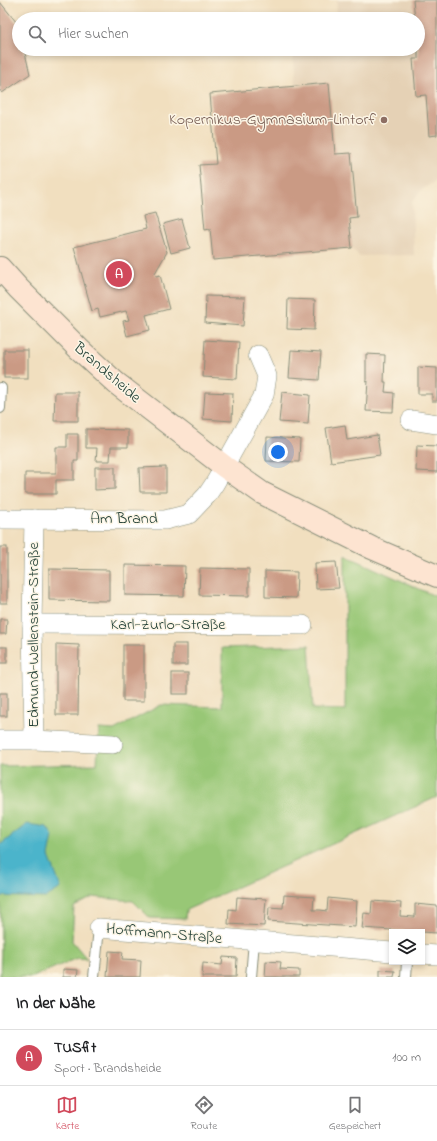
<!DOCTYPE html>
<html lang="de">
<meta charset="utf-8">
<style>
body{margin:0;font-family:"Indie Flower",sans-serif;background:#f2f2f2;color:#202124}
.controls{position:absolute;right:12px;bottom:12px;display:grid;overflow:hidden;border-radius:0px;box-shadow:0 2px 6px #0003}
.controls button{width:36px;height:36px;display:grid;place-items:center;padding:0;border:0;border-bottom:1px solid #e0e0e0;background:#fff;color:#202124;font:20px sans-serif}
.you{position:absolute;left:278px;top:452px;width:14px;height:14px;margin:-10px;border:3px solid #fff;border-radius:50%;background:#1a73e8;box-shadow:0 0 0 6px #1a73e833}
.badge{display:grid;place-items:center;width:26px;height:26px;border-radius:50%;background:#d1495b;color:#fff;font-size:13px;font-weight:700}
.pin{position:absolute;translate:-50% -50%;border:2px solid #fff;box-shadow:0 1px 4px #0006}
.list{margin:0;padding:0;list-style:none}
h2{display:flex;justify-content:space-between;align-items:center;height:52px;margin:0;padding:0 16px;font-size:17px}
h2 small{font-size:13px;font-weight:400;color:#757577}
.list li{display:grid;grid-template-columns:26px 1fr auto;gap:12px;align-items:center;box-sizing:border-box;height:56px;padding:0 16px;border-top:1px solid #e0e0e0}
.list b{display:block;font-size:15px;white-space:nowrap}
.list p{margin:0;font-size:13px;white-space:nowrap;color:#757577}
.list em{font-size:13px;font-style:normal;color:#757577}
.icon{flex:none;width:22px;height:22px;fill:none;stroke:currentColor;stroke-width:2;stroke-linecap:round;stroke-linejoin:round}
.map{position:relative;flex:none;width:437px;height:977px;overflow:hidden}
.search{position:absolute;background:#fff;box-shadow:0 2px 6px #0003;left:12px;right:12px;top:12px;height:44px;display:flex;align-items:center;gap:10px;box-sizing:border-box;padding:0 14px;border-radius:22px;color:#757577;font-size:15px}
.sheet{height:108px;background:#fff}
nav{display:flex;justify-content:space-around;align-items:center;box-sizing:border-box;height:56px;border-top:1px solid #e0e0e0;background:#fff;font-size:11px;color:#757577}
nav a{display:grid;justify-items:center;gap:2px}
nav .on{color:#d1495b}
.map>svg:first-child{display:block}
</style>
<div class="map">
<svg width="437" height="977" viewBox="0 0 437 977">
<rect width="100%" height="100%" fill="#fcf5e5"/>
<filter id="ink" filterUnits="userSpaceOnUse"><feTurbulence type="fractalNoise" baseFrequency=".025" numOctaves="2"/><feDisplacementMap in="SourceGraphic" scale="8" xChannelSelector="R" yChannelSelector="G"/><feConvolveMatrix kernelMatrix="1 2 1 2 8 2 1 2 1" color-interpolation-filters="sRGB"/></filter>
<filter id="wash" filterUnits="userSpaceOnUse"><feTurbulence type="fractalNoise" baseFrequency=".012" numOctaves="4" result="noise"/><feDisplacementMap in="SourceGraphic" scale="16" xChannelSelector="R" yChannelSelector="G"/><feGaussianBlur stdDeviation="0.9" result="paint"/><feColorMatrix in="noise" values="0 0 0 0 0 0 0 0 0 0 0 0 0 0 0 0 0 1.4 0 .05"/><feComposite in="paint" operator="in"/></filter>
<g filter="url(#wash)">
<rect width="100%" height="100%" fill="#f1dfbf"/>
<polygon fill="#e5d1b5" points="337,0 437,0 437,180 421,190 412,202 414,255 359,256 352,248 349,218 357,217 351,153 335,154 295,86 292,49 418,49 418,19 336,19"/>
<polygon fill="#98c776" stroke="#5c8255" points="345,555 437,597 437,797 186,910 185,919 150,918 133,901 93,897 74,907 72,941 87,959 77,958 33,977 0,977 1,955 0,766 97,764 99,729 114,730 161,705 222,707 222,648 309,645 313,709 345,710"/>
<polygon fill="#4cb4cb" stroke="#367880" points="27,824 47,827 53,836 49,856 61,888 45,898 0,896 0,845"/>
<g id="blocks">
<g fill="#ca9a84">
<polygon points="413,0 437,0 437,135 429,136 426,95 416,96 413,59 418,59 418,19 415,19"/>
<polygon points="0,2 17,23 19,32 19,49 24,49 30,74 2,93 0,90"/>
<polygon points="329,83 335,154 351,153 357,217 349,218 352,248 213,260 210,229 205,230 199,165 216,164 210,94"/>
<polygon points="155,213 167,252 155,273 156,276 160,275 169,309 146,315 150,330 127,336 123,321 129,320 126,311 100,317 98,309 92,311 74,247 146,229 143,216"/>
<polygon points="182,219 190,248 171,253 163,224"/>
<polygon points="206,296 245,297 243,326 205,323"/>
<polygon points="288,299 315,300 314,330 287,329"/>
<polygon points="205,340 239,342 237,379 203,377"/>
<rect x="4" y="350" width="24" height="28"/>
<polygon points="291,350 321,352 319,380 289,378"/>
<polygon points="366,354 385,355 384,382 386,382 385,392 394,393 393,412 366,411 368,381 366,382"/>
<polygon points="418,367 437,368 437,401 432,401 432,394 418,394"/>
<polygon points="55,392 78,392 78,421 54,421"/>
<polygon points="205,392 233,393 232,421 203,419"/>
<polygon points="282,392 310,395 308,424 279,422"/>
<polygon points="345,425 347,440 377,435 380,455 331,462 326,428"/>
<polygon points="86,429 128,430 128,447 111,447 110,461 96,461 97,448 86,448"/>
<polygon points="67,434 78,434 78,461 74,461 74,480 56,480 56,494 25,494 25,473 56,473 56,447 67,447"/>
<polygon points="267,437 300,439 299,462 266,461"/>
<polygon points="417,445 437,446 437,472 416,471"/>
<polygon points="95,467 115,467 115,489 95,490"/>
<polygon points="166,467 166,492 140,492 139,468"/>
<rect x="0" y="547" width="7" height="56"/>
<polygon points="336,562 339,588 316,589 315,563"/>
<polygon points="125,565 185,566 184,596 125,595"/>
<polygon points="200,568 249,569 249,596 199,595"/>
<polygon points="49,569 109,570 109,601 49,600"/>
<polygon points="265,571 297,572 296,598 265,597"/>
<polygon points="0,619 7,619 6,634 0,634"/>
<polygon points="56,644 79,645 78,715 56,715"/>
<rect x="173" y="644" width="14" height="21"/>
<rect x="123" y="645" width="21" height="56"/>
<rect x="0" y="647" width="7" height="16"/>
<rect x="172" y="673" width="16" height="21"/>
<rect x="0" y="693" width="7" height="23"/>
<polygon points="284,895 314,897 313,910 320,910 327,911 328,898 357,901 355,927 268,921 269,907 283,908"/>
<polygon points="237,897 266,899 264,926 228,924 229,909 236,910"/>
<polygon points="372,901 401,903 400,916 415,917 415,904 437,906 437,933 362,928 364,913 371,914"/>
<polygon points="109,951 123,952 122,959 141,960 140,977 107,977"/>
<polygon points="223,957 237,958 236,977 202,977 203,963 222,965"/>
<polygon points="266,961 281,962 280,969 299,970 299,977 265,977"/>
<polygon points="63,969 78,970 77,977 63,977"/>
<polygon points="380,970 395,971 394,977 380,977"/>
</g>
</g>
</g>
<g filter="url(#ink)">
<use href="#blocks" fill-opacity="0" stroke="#888e7a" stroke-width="1"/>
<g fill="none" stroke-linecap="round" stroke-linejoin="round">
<g stroke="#888e7a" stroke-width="12">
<g id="lane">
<polyline points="0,408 1,388"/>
<polyline points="94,977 99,928"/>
<polyline points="251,977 254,941"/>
<polyline points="406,977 407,962"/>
</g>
</g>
<g stroke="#888e7a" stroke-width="20">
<g id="street">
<polyline points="411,420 437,424"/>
<polyline points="0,519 165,520 189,514 207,495 215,483 264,395 267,376 258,355"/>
<polyline points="32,624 303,625"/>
<polyline points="0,740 34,740 32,624 34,519"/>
<polyline points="34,740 113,744"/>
<polyline points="99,928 392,952"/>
<polyline points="422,954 437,955"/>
</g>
</g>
<g stroke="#888e7a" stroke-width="24">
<polyline id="secondary" points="0,268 18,288 79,349 116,383 225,467 262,493 372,548 437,576"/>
</g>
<use href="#lane" stroke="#fff" stroke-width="10"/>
<use href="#street" stroke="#fff" stroke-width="19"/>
<use href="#secondary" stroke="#fde4d1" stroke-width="22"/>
</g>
</g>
<circle fill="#8d6e63" stroke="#fcf5e5" stroke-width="1.5" cx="384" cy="120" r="4"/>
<g text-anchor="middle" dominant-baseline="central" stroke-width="3" stroke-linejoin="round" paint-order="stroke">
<g font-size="16" fill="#785e54" stroke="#fcf5e5" text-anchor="end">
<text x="376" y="120">Kopernikus-Gymnasium-Lintorf</text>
</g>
<g font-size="16" fill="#1f3d34" stroke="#fcf5e5">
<text transform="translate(107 373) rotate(41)">Brandsheide</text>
<text x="124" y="519">Am Brand</text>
<text x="168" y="625">Karl-Zurlo-Straße</text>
<text transform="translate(34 635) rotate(-90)">Edmund-Wellenstein-Straße</text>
<text transform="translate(164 934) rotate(5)">Hoffmann-Straße</text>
</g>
</g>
</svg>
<div class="controls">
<button><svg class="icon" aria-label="layers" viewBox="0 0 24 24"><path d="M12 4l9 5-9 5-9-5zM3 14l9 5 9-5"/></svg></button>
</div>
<div class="you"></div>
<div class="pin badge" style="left:119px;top:274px">A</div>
<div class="search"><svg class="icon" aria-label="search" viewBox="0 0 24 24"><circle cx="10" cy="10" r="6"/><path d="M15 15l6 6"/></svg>Hier suchen</div>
</div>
<section class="sheet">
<h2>In der Nähe<small></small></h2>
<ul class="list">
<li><span class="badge">A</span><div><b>TUSfit</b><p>Sport · Brandsheide</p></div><em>100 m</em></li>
</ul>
</section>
<nav>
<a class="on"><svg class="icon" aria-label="map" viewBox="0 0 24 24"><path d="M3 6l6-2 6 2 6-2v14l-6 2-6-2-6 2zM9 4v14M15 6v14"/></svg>Karte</a>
<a><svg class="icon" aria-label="directions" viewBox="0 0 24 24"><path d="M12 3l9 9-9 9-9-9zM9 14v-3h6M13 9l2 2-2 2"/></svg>Route</a>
<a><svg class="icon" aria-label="saved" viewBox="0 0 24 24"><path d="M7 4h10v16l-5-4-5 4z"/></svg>Gespeichert</a>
</nav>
